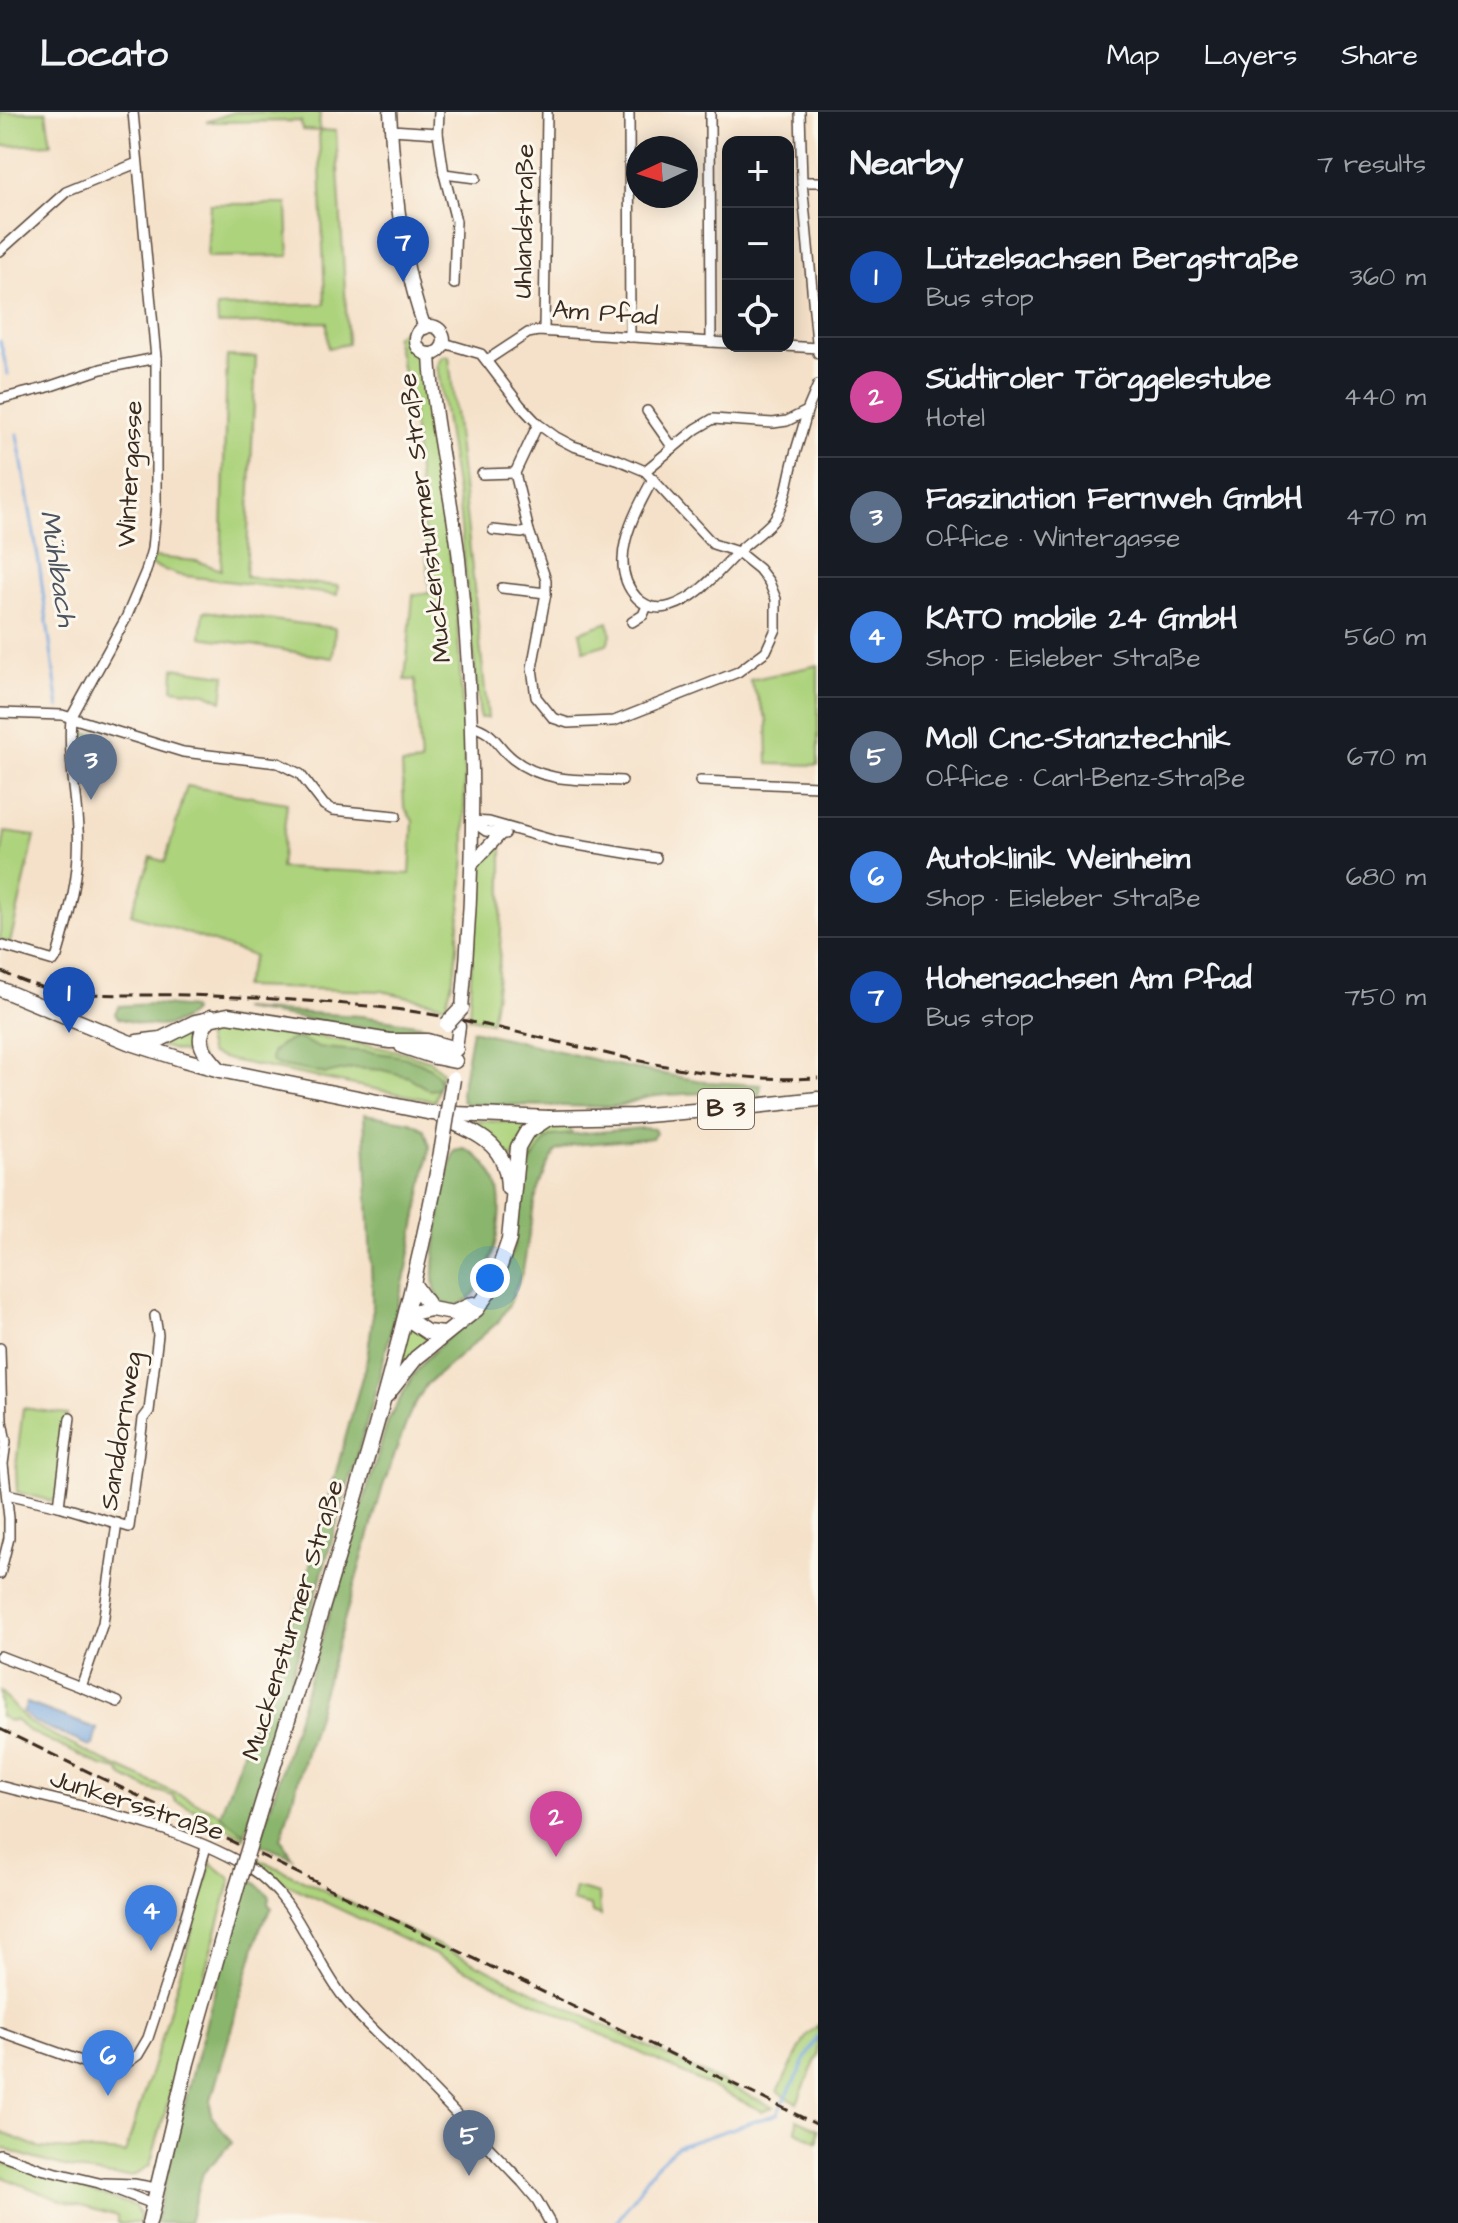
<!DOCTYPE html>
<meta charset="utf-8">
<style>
body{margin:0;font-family:"Architects Daughter",sans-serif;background:#242831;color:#f1f3f6}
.controls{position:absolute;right:24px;top:24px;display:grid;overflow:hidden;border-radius:16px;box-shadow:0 4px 20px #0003}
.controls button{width:72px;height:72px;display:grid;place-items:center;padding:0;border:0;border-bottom:2px solid #363941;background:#171b24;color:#f1f3f6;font:40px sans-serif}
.compass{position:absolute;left:626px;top:24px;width:72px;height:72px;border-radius:50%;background:#171b24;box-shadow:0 4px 20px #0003;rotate:266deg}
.you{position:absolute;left:490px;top:1166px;width:28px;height:28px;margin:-20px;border:6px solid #fff;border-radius:50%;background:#1a73e8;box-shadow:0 0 0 12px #1a73e833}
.badge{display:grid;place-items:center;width:52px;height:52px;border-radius:50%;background:#d1495b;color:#fff;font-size:26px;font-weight:700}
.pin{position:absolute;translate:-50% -66px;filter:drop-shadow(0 2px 4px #0008)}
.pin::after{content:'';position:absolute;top:42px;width:28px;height:24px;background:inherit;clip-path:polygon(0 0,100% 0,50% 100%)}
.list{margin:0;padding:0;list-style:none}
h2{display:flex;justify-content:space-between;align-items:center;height:104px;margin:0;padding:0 32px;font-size:34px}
h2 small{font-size:26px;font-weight:400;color:#9ea1a6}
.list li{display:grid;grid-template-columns:52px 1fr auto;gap:24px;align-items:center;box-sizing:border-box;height:120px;padding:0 32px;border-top:2px solid #363941}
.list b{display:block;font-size:30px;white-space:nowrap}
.list p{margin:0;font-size:26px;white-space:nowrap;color:#9ea1a6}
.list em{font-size:26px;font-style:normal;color:#9ea1a6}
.icon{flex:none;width:44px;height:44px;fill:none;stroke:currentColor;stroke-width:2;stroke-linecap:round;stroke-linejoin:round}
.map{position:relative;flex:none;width:818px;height:2111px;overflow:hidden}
header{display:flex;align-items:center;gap:48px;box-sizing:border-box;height:112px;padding:0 40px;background:#171b24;border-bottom:2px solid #363941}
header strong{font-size:38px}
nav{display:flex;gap:44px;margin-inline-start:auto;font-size:28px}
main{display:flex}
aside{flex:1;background:#171b24}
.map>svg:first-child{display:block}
</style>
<header>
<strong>Locato</strong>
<nav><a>Map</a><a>Layers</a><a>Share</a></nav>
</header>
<main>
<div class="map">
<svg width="818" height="2111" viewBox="0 0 818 2111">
<rect width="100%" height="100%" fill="#fbf7ec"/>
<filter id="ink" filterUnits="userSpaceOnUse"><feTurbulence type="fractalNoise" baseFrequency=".0125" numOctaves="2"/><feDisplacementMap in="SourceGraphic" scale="16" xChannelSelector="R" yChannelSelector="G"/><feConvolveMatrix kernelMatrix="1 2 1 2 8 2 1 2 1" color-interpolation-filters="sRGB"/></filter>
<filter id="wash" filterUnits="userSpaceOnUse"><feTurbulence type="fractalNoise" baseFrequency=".006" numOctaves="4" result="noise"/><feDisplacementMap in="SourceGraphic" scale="32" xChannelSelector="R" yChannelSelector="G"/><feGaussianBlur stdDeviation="1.8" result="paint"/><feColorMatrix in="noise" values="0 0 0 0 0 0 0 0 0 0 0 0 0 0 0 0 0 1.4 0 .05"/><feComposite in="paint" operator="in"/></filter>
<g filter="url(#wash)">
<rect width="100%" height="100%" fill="#f5e1c9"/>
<g fill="#add37d" stroke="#747e4e" stroke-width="2">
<polygon points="0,0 46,0 51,32 2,34"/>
<polygon points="234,0 320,0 319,18 336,19 348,232 328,236 327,210 218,212 217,195 325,192 319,19 302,18 301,9 206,10"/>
<polygon points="210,92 287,92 289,144 207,145"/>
<polygon points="414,209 409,233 416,244 424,250 428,298 456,485 464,629 465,745 455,858 446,893 382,879 243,875 254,844 131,802 151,745 165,750 187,674 287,691 280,756 410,762 413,709 404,695 402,653 421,651 415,568 405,568 413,483 430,481 412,299 395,225"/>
<polygon points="227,244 256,245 246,465 338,474 337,483 178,463 151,453 154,445 197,449 221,458"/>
<polygon points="442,244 449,244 488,606 480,606 459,394 437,253"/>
<polygon points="204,499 335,516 333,546 201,525"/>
<polygon points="608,510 611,523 607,532 584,539 580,520"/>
<polygon points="818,553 818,653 768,652 767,608 750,568"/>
<polygon points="174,556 225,563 222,589 206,581 173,577"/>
<polygon points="81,619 114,629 109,649 78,639"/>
<polygon points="5,720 35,724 10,831 0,828 0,751"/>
<path d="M502 726C502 787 503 850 491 910L469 906 475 781 481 774 483 746Z"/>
<polygon points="229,908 403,940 430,949 442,960 435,989 230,948 210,942 204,920 210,912"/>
<polygon points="197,912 194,932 200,945 157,933"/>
<path d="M458 1008 531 1011 512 1047H508C499 1024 480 1016 458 1008Z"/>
<polygon points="550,1011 568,1012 572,1022 552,1024 530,1051 520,1054 525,1031"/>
<polygon points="408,1213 435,1224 396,1264"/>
<polygon points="23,1296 67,1302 57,1385 51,1389 17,1380 16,1354"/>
<polygon points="0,1579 29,1611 96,1645 215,1699 245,1722 244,1726 200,1700 176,1690 173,1684 144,1675 123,1664 118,1658 102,1654 27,1618 16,1608 9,1609 0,1604"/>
<polygon points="255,1745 773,1995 762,1999 272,1765 253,1750"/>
<path d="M211 1751 231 1767 150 2053C144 2057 136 2064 128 2064 101 2067 27 2046 0 2035V2020L40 2036 125 2041 165 1915Z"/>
<polygon points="575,1776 599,1782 600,1804 592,1801 591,1794 572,1789"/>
<polygon points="818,1913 818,1943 797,1991 778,1979 807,1923"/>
<polygon points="797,2007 818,2017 818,2030 796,2019"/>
<polygon points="0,2050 135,2094 140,2105 139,2111 117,2111 117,2104 57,2087 0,2064"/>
</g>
<g fill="#8ab56c" stroke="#627045" stroke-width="2">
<path d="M152 892 191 896 192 900C171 921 144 914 118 906L115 901 119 894Z"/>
<polygon points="240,897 361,904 422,913 431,918 411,923"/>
<path d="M472 918 625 955 707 970 761 973 759 984C740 985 723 980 704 981 684 982 659 982 641 987 631 990 622 994 611 995L467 992 462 989 461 980Z"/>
<path d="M296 926C305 928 311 933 319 935 345 940 437 937 440 972L436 977 429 978 409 965 382 958 354 956 326 962 278 953 271 949 272 941 281 932Z"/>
<polygon points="364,1002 411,1010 424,1017 430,1034 407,1156 371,1296 245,1722 220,1703 309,1458 367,1247 372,1210 372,1175"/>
<polygon points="643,1016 654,1017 656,1021 652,1026 573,1033 556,1039 547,1055 535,1087 523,1158 510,1191 498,1210 426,1273 410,1301 383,1374 281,1727 292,1745 259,1732 388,1309 412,1265 425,1248 495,1180 514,1136 520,1054 530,1051 546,1028 552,1024"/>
<path d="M464 1037C480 1042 494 1060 498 1077 505 1105 490 1184 458 1193 449 1195 441 1192 437 1184 427 1163 445 1062 455 1039Z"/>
<polygon points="250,1766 270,1784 268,1792 272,1796 261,1814 211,1988 211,2003 232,2031 203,2061 189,2111 155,2111 191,1966 244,1771"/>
</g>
<polygon fill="#72a4dd" stroke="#56677e" stroke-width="2" points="27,1591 97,1617 93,1633 89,1634 32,1609 23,1600"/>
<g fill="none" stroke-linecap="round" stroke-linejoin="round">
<g stroke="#72a4dd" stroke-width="3">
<polyline points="0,229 8,262"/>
<polyline points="17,322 39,451 59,596"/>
<polyline points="616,2111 655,2055 676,2035 777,2002 818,1924"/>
</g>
</g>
</g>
<g filter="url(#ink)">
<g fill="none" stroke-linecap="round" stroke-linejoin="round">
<g stroke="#574538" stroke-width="12">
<g id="minor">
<polyline points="629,0 630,225"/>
<polyline points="710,0 711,230"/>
<polyline points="800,0 802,70 818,241"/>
<polyline points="391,18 438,21 444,62 456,109 454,172"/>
<polyline points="438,21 439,0"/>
<polyline points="444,62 476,66"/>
<polyline points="802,70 818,70"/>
<polyline points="0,139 66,80 137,51"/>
<polyline points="544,218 547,0"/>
<polyline points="444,231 481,242 520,293 538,312 556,325 573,334 619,348 645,359 713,432 738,440 759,457 769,470 776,487 776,517 766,539 738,560 614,609 568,611 553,606 536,585 532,556 546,481 546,468 529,419 515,361 538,312"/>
<polyline points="785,234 818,236"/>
<polyline points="487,248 528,221 538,219 728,231"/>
<polyline points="0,287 45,276 101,257 156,246"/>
<polyline points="647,299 673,336"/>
<polyline points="645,359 696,317 713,307 773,311 787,309 807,299 818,273"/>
<polyline points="482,362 515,361"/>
<path d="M653 367C635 400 605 452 637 486 646 495 658 498 671 494 700 485 720 457 741 437 751 428 764 419 773 409 787 390 788 367 794 346 798 330 804 315 807 299"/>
<polyline points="493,418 522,421 529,419"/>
<polyline points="502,476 546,481"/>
<polyline points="632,510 643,503 647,494"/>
<polyline points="0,601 62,603 183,640 278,651 300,662 324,693 333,698 396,704"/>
<path d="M470 613C498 622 494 632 513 647 544 672 585 667 622 669"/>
<polyline points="700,669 818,674"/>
<polyline points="472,709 489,710 559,730 656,746"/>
<polyline points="472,709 486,719 505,722"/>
<path d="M0 833 54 849 57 844C69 804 81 759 78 717 76 680 68 643 71 606L126 506 146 459 152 437 156 394V246L133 0"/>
<polyline points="0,1236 2,1309 6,1330 3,1352 9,1406 9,1426 0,1462"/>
<polyline points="7,1382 59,1394 129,1415 143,1307 149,1299 158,1223 155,1204"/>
<polyline points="59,1394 70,1306"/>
<polyline points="0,1544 81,1575 103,1511 117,1411"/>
<polyline points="81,1575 118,1590"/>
<path d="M0 1674C78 1694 179 1713 248 1755 298 1786 310 1842 344 1886 359 1907 381 1925 399 1943 440 1985 481 2027 522 2070L537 2088 550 2111"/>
<polyline points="0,1920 95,1954 114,1955 127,1951 138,1943 148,1926 166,1871 206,1735"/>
<polyline points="0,2042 41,2057 99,2071 153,2092"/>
<polyline points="104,2071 134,2072 156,2076"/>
</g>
</g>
<g stroke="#574538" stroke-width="15">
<g id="tertiary">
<path d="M390 0C394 67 401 153 425 216"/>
<circle cx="430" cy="228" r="14"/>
<path d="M430 242C433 311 451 379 459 447 475 596 477 747 462 896"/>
<polyline points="472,752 500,722"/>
<polyline points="456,937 459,914"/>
</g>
</g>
<g stroke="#574538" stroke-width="17">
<g id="secondary">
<path d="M258 1705C325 1483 400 1263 442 1035"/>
<polyline points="149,2111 187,1951 236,1778"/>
</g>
</g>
<g stroke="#574538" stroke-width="17">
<g id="primary">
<polyline points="0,877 128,930 184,948 220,958 432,1001 549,1006 634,1004 754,994 818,987"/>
<path d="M211 905C192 928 202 938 220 958"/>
<polyline points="137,930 161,927 195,910 228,903 390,929 427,929 456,937"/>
<polyline points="402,934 435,945 455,949"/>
<path d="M440 1004C475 1022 507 1029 508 1076"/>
<polyline points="413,1171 431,1197"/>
<polyline points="407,1202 431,1197 453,1201 473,1192"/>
<polyline points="406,1206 427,1220 444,1222"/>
<polyline points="387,1283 416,1246 477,1197 493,1174 509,1128 518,1035 526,1021 549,1006"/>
</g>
</g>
<use href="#minor" stroke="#fff" stroke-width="9"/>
<use href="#tertiary" stroke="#fff" stroke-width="12"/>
<use href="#secondary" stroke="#fff" stroke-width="14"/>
<use href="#primary" stroke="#fff" stroke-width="14"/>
<g stroke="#3b2a1e" stroke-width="3" stroke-dasharray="12 6" stroke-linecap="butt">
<path d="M0 859C15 866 29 872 45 876 91 886 143 882 190 883 258 886 328 889 395 897 539 915 671 974 818 966"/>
<polyline points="0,1617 818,2013"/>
</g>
<g stroke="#574538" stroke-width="17" stroke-linecap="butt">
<g id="secondary-bridge">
<polyline points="442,1035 453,967"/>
<polyline points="236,1778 258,1705"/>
</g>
</g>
<g stroke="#574538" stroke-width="17" stroke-linecap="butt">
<polyline id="primary-bridge" points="447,912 462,896"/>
</g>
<use href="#secondary-bridge" stroke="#fff" stroke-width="14"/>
<use href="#primary-bridge" stroke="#fff" stroke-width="14"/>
</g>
</g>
<g text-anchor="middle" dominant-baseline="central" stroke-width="6" stroke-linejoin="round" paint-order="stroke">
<rect fill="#fbf7ec" stroke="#75685c" stroke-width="2" x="698" y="977" width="56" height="40" rx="6"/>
<g font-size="24" font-weight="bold" fill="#3b2a1e">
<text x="726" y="997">B 3</text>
</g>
<g font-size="26" fill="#3b2a1e" stroke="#fbf7ec">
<text transform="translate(524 109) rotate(-89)">Uhlandstraße</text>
<text transform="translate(605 201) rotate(4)">Am Pfad</text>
<text transform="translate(130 362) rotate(-87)">Wintergasse</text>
<text transform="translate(425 406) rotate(-97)">Muckensturmer Straße</text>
<text transform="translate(121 1319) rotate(-81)">Sanddornweg</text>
<text transform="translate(293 1508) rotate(-73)">Muckensturmer Straße</text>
<text transform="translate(137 1693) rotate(18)">Junkersstraße</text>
</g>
<g font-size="28" font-style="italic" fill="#4e5561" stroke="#fbf7ec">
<text transform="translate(58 456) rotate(81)">Mühlbach</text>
</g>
</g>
</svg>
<div class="controls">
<button>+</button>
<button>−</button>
<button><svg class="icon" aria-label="locate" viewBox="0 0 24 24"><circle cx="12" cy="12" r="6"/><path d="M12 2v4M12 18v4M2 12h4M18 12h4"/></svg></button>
</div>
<svg class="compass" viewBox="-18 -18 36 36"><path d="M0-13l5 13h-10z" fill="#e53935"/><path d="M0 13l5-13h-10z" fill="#9ea1a6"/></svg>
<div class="you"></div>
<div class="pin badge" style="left:69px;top:921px;background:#1a4fb4">1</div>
<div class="pin badge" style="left:556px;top:1745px;background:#d1479c">2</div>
<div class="pin badge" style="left:91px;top:688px;background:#5c6f8a">3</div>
<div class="pin badge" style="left:151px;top:1839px;background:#3f7fe0">4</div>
<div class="pin badge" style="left:469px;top:2064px;background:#5c6f8a">5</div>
<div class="pin badge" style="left:108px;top:1984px;background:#3f7fe0">6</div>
<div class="pin badge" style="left:403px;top:170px;background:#1a4fb4">7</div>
</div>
<aside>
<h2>Nearby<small>7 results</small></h2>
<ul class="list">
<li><span class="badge" style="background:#1a4fb4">1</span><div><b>Lützelsachsen Bergstraße</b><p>Bus stop</p></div><em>360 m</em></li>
<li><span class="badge" style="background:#d1479c">2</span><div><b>Südtiroler Törggelestube</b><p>Hotel</p></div><em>440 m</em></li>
<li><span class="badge" style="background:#5c6f8a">3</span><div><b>Faszination Fernweh GmbH</b><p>Office · Wintergasse</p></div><em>470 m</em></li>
<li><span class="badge" style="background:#3f7fe0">4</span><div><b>KATO mobile 24 GmbH</b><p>Shop · Eisleber Straße</p></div><em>560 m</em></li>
<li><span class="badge" style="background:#5c6f8a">5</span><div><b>Moll Cnc-Stanztechnik</b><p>Office · Carl-Benz-Straße</p></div><em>670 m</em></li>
<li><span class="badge" style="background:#3f7fe0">6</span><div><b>Autoklinik Weinheim</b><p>Shop · Eisleber Straße</p></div><em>680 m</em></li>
<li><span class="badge" style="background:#1a4fb4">7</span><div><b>Hohensachsen Am Pfad</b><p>Bus stop</p></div><em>750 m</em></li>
</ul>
</aside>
</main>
